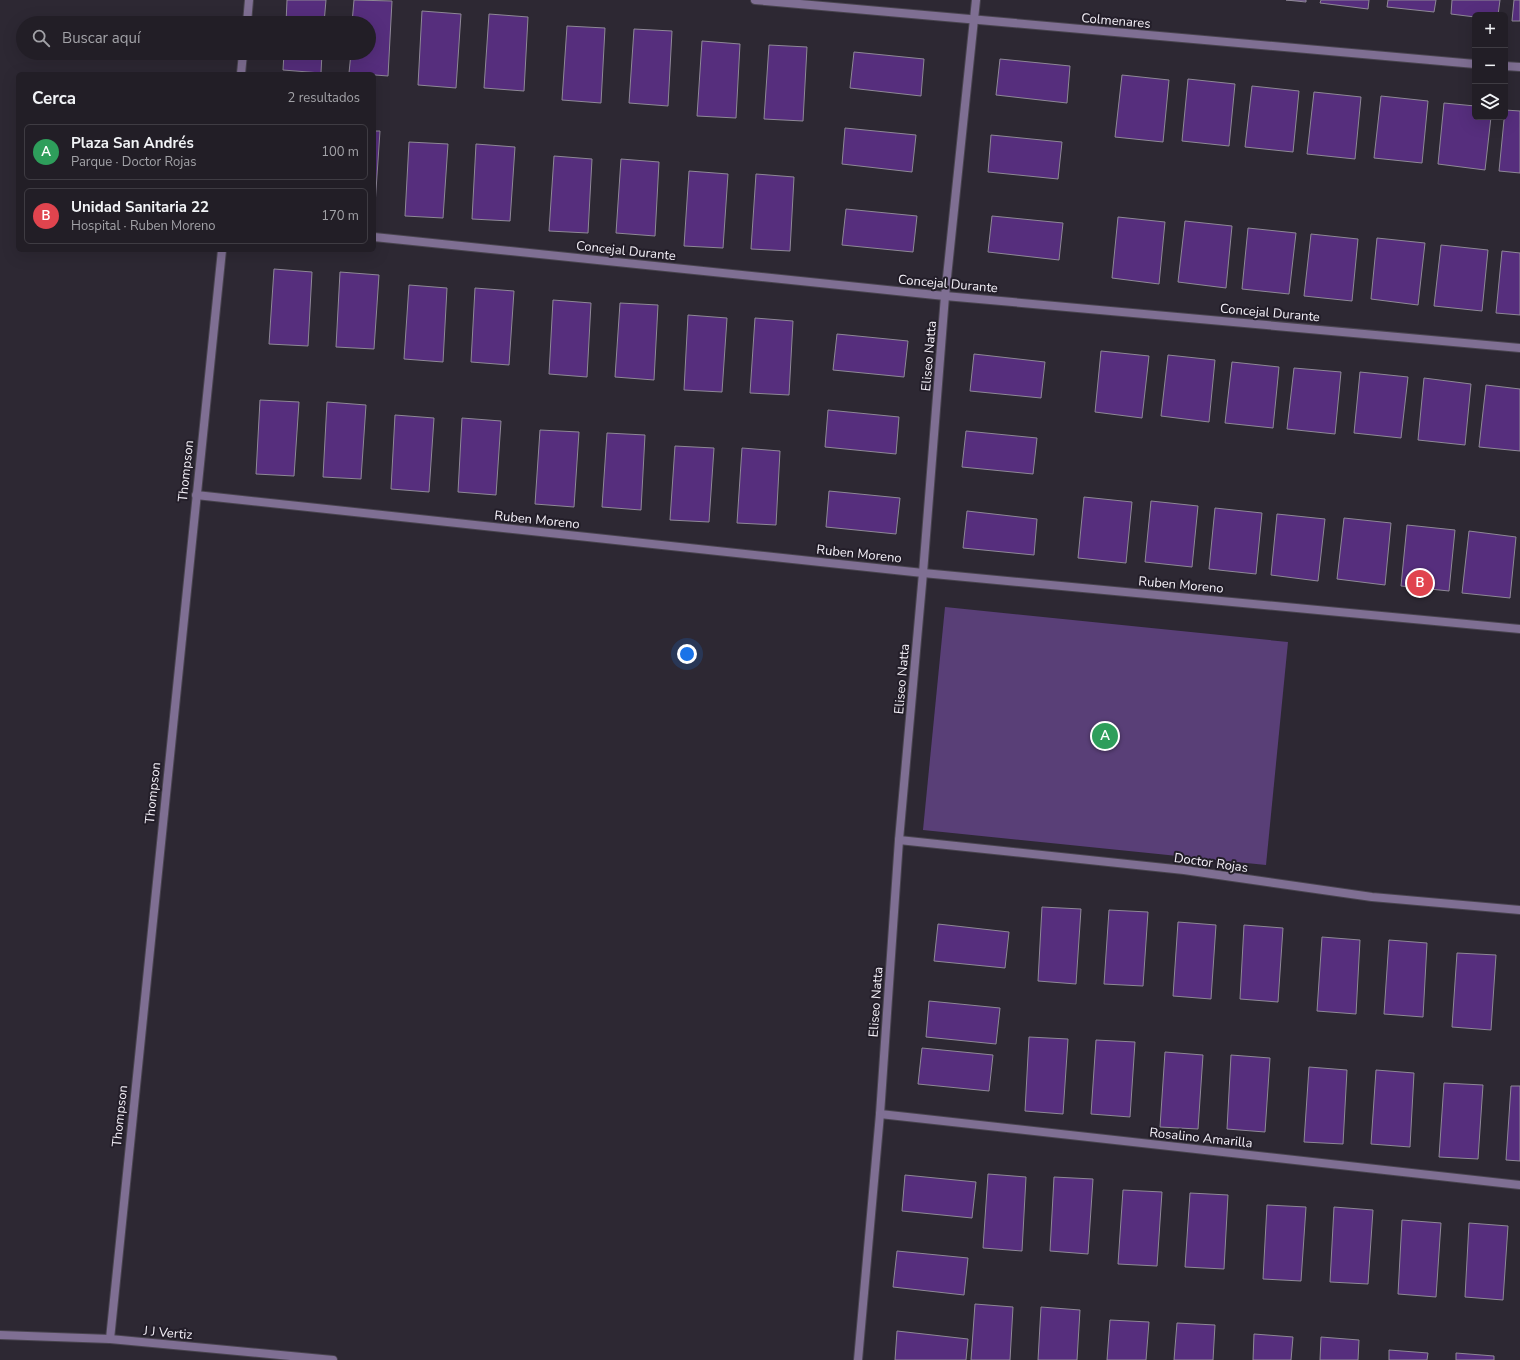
<!DOCTYPE html>
<html lang="es">
<meta charset="utf-8">
<style>
body{margin:0;font-family:"Nunito Sans",sans-serif;background:#2a272e;color:#f1f3f6}
.controls{position:absolute;right:12px;top:12px;display:grid;overflow:hidden;border-radius:6px;box-shadow:0 4px 16px #0002}
.controls button{width:36px;height:36px;display:grid;place-items:center;padding:0;border:0;border-bottom:1px solid #3f3c43;background:#221e26;color:#f1f3f6;font:20px sans-serif}
.you{position:absolute;left:687px;top:654px;width:14px;height:14px;margin:-10px;border:3px solid #fff;border-radius:50%;background:#1a73e8;box-shadow:0 0 0 6px #1a73e833}
.badge{display:grid;place-items:center;width:26px;height:26px;border-radius:50%;background:#db2777;color:#fff;font-size:13px;font-weight:700}
.pin{position:absolute;translate:-50% -50%;border:2px solid #fff;box-shadow:0 1px 4px #0006}
.list{margin:0;padding:0;list-style:none}
h2{display:flex;justify-content:space-between;align-items:center;height:52px;margin:0;padding:0 16px;font-size:17px}
h2 small{font-size:13px;font-weight:400;color:#a2a2a7}
.list li{display:grid;grid-template-columns:26px 1fr auto;gap:12px;align-items:center;box-sizing:border-box;height:56px;margin:0 8px 8px;padding:0 8px;border:1px solid #3f3c43;border-radius:6px}
.list b{display:block;font-size:15px;white-space:nowrap}
.list p{margin:0;font-size:13px;white-space:nowrap;color:#a2a2a7}
.list em{font-size:13px;font-style:normal;color:#a2a2a7}
.icon{flex:none;width:22px;height:22px;fill:none;stroke:currentColor;stroke-width:2;stroke-linecap:round;stroke-linejoin:round}
.map{position:relative;flex:none;width:1520px;height:1360px;overflow:hidden}
.search{position:absolute;background:#221e26;box-shadow:0 4px 16px #0002;left:16px;top:16px;width:360px;height:44px;display:flex;align-items:center;gap:10px;box-sizing:border-box;padding:0 14px;border-radius:22px;color:#a2a2a7;font-size:15px}
.panel{position:absolute;background:#221e26;box-shadow:0 4px 16px #0002;left:16px;top:72px;width:360px;height:180px;border-radius:6px}
.map>svg:first-child{display:block}
</style>
<div class="map">
<svg width="1520" height="1360" viewBox="0 0 1520 1360">
<rect width="100%" height="100%" fill="#2d2833"/>
<polygon fill="#593f77" points="945,607 1288,642 1266,865 923,830"/>
<g fill="#562e7d" stroke="#8e8896">
<polygon points="287,0 326,0 324,23 286,23"/>
<polygon points="354,0 392,1 388,76 349,73 351,53 369,53 369,23 352,23"/>
<polygon points="1286,0 1306,0 1306,2"/>
<polygon points="1321,0 1369,0 1368,9 1320,3"/>
<polygon points="1388,0 1436,0 1434,12 1387,7"/>
<polygon points="1452,0 1500,0 1498,15 1475,15 1475,17 1451,14"/>
<polygon points="1514,0 1520,0 1520,21 1512,21"/>
<polygon points="422,11 461,14 456,88 418,85"/>
<polygon points="489,14 528,17 524,91 484,88"/>
<polygon points="567,26 605,28 601,103 562,100"/>
<polygon points="634,29 672,31 668,106 629,103"/>
<polygon points="702,41 740,44 736,118 697,116"/>
<polygon points="769,45 807,47 803,121 764,119"/>
<polygon points="854,52 924,59 921,96 850,88"/>
<polygon points="284,53 322,53 321,73 283,70"/>
<polygon points="1000,59 1070,66 1067,103 996,95"/>
<polygon points="1122,75 1169,80 1163,142 1115,137"/>
<polygon points="1188,79 1235,84 1229,146 1182,141"/>
<polygon points="1252,86 1299,91 1293,152 1245,147"/>
<polygon points="1314,92 1361,97 1355,159 1307,154"/>
<polygon points="1381,96 1428,101 1422,163 1374,158"/>
<polygon points="1444,103 1475,106 1475,117 1491,117 1485,170 1438,164"/>
<polygon points="1505,110 1520,111 1520,173 1499,171"/>
<polygon points="845,128 916,135 912,172 842,164"/>
<polygon points="374,131 380,131 375,205 374,205"/>
<polygon points="991,135 1062,142 1058,179 988,172"/>
<polygon points="409,142 448,144 443,218 405,216"/>
<polygon points="476,144 515,147 510,221 472,219"/>
<polygon points="554,156 592,159 588,233 549,231"/>
<polygon points="621,159 659,162 655,236 616,233"/>
<polygon points="689,171 728,174 723,248 684,246"/>
<polygon points="756,174 794,177 790,251 751,249"/>
<polygon points="846,209 917,216 913,252 842,245"/>
<polygon points="992,216 1063,223 1059,260 988,252"/>
<polygon points="1118,217 1165,222 1159,284 1112,278"/>
<polygon points="1185,221 1232,226 1226,288 1178,282"/>
<polygon points="1248,228 1296,233 1289,294 1242,289"/>
<polygon points="1311,234 1358,239 1352,301 1304,296"/>
<polygon points="1377,238 1425,243 1418,305 1371,299"/>
<polygon points="1441,245 1488,250 1482,311 1434,306"/>
<polygon points="1502,251 1520,253 1520,315 1496,313"/>
<polygon points="274,269 312,272 308,346 269,344"/>
<polygon points="340,272 379,275 374,349 336,347"/>
<polygon points="409,285 447,288 443,362 404,359"/>
<polygon points="475,288 514,291 509,365 471,362"/>
<polygon points="553,300 591,303 587,377 549,374"/>
<polygon points="620,303 658,305 654,380 615,377"/>
<polygon points="688,315 727,318 722,392 684,390"/>
<polygon points="755,318 793,321 789,395 750,393"/>
<polygon points="837,334 908,341 904,377 833,370"/>
<polygon points="1101,351 1149,356 1142,418 1095,412"/>
<polygon points="974,354 1045,362 1041,398 970,391"/>
<polygon points="1168,355 1215,360 1209,422 1161,416"/>
<polygon points="1232,362 1279,367 1273,428 1225,423"/>
<polygon points="1294,368 1341,372 1335,434 1287,429"/>
<polygon points="1360,372 1408,377 1401,438 1354,433"/>
<polygon points="1424,378 1471,384 1465,445 1418,440"/>
<polygon points="1486,385 1520,389 1520,451 1479,447"/>
<polygon points="260,400 299,402 294,476 256,474"/>
<polygon points="327,402 366,405 361,479 323,477"/>
<polygon points="828,410 899,417 896,454 825,447"/>
<polygon points="395,415 434,418 429,492 391,489"/>
<polygon points="462,418 501,421 496,495 458,492"/>
<polygon points="540,430 579,432 574,507 535,504"/>
<polygon points="966,431 1037,438 1033,474 962,467"/>
<polygon points="607,433 645,435 641,510 602,507"/>
<polygon points="675,446 714,448 709,522 670,520"/>
<polygon points="742,448 780,451 776,525 737,523"/>
<polygon points="829,491 900,498 896,534 826,527"/>
<polygon points="1084,497 1132,502 1126,563 1078,558"/>
<polygon points="1151,501 1198,506 1192,567 1145,562"/>
<polygon points="1215,508 1262,513 1256,574 1209,569"/>
<polygon points="967,511 1037,519 1034,555 963,548"/>
<polygon points="1277,514 1325,519 1318,581 1271,575"/>
<polygon points="1344,518 1391,523 1385,585 1337,579"/>
<polygon points="1407,525 1455,530 1449,591 1401,586"/>
<polygon points="1469,531 1516,537 1510,598 1462,593"/>
<polygon points="1042,907 1081,909 1076,984 1038,981"/>
<polygon points="1109,910 1148,912 1143,986 1104,984"/>
<polygon points="1178,922 1216,925 1211,999 1173,996"/>
<polygon points="938,924 1009,932 1005,968 934,961"/>
<polygon points="1244,925 1283,928 1278,1002 1240,999"/>
<polygon points="1322,937 1360,940 1356,1014 1317,1011"/>
<polygon points="1389,940 1427,943 1423,1017 1384,1014"/>
<polygon points="1457,953 1496,955 1491,1030 1452,1027"/>
<polygon points="929,1001 1000,1008 996,1044 926,1037"/>
<polygon points="1029,1037 1068,1039 1063,1114 1025,1111"/>
<polygon points="1096,1040 1135,1042 1130,1117 1091,1114"/>
<polygon points="922,1048 993,1055 989,1091 918,1084"/>
<polygon points="1165,1052 1203,1055 1198,1129 1160,1127"/>
<polygon points="1231,1055 1270,1058 1265,1132 1227,1129"/>
<polygon points="1309,1067 1347,1070 1343,1144 1304,1142"/>
<polygon points="1376,1070 1414,1073 1410,1147 1371,1144"/>
<polygon points="1444,1083 1483,1085 1478,1159 1439,1157"/>
<polygon points="1511,1086 1520,1086 1520,1161 1506,1160"/>
<polygon points="988,1174 1026,1177 1022,1251 983,1248"/>
<polygon points="905,1175 976,1182 972,1218 902,1211"/>
<polygon points="1054,1177 1093,1179 1088,1254 1050,1251"/>
<polygon points="1123,1190 1162,1192 1157,1266 1118,1264"/>
<polygon points="1190,1193 1228,1195 1224,1269 1185,1267"/>
<polygon points="1267,1205 1306,1207 1301,1281 1263,1279"/>
<polygon points="1334,1207 1373,1210 1368,1284 1330,1282"/>
<polygon points="1402,1220 1441,1223 1436,1297 1398,1294"/>
<polygon points="1469,1223 1508,1226 1503,1300 1465,1297"/>
<polygon points="897,1251 968,1258 964,1295 893,1287"/>
<polygon points="975,1304 1013,1307 1010,1360 971,1360"/>
<polygon points="1041,1307 1080,1310 1077,1360 1038,1360"/>
<polygon points="1110,1320 1149,1322 1146,1360 1107,1360"/>
<polygon points="1177,1323 1215,1325 1213,1360 1174,1360"/>
<polygon points="897,1331 968,1339 966,1360 895,1360"/>
<polygon points="1254,1334 1293,1337 1291,1360 1253,1360"/>
<polygon points="1321,1337 1359,1340 1358,1360 1320,1360"/>
<polygon points="1389,1350 1428,1353 1427,1360 1389,1360"/>
<polygon points="1456,1353 1494,1356 1494,1360 1456,1360"/>
</g>
<g fill="none" stroke-linecap="round" stroke-linejoin="round">
<g stroke="#49444f" stroke-width="10">
<g id="minor">
<polyline points="755,0 1475,64"/>
<polyline points="247,23 249,0"/>
<polyline points="1505,66 1520,67"/>
<polyline points="241,74 243,53"/>
<polyline points="374,237 945,296 1520,348"/>
<polyline points="196,495 923,573 1520,629"/>
<polyline points="899,840 1184,870 1372,897 1520,910"/>
<polyline points="880,1114 1520,1185"/>
<polyline points="0,1335 110,1339 333,1360"/>
<polyline points="110,1339 222,250"/>
<polyline points="858,1360 880,1114 899,840 923,573 945,296 976,0"/>
</g>
</g>
<use href="#minor" stroke="#7f6f93" stroke-width="8"/>
</g>
<g text-anchor="middle" dominant-baseline="central" stroke-width="4" stroke-linejoin="round" paint-order="stroke">
<g font-size="13" fill="#f4f0f8" stroke="#231e29">
<text transform="translate(1116 21) rotate(5)">Colmenares</text>
<text transform="translate(626 251) rotate(6)">Concejal Durante</text>
<text transform="translate(948 284) rotate(5)">Concejal Durante</text>
<text transform="translate(1270 313) rotate(5)">Concejal Durante</text>
<text transform="translate(929 356) rotate(-85)">Eliseo Natta</text>
<text transform="translate(186 471) rotate(-84)">Thompson</text>
<text transform="translate(537 520) rotate(6)">Ruben Moreno</text>
<text transform="translate(859 554) rotate(6)">Ruben Moreno</text>
<text transform="translate(1181 585) rotate(5)">Ruben Moreno</text>
<text transform="translate(902 679) rotate(-85)">Eliseo Natta</text>
<text transform="translate(153 793) rotate(-84)">Thompson</text>
<text transform="translate(1211 863) rotate(8)">Doctor Rojas</text>
<text transform="translate(876 1002) rotate(-86)">Eliseo Natta</text>
<text transform="translate(120 1116) rotate(-84)">Thompson</text>
<text transform="translate(1201 1138) rotate(6)">Rosalino Amarilla</text>
<text transform="translate(168 1333) rotate(5)">J J Vertiz</text>
</g>
</g>
</svg>
<div class="controls">
<button>+</button>
<button>−</button>
<button><svg class="icon" aria-label="layers" viewBox="0 0 24 24"><path d="M12 4l9 5-9 5-9-5zM3 14l9 5 9-5"/></svg></button>
</div>
<div class="you"></div>
<div class="pin badge" style="left:1105px;top:736px;background:#2e9e5b">A</div>
<div class="pin badge" style="left:1420px;top:583px;background:#e0444e">B</div>
<div class="search"><svg class="icon" aria-label="search" viewBox="0 0 24 24"><circle cx="10" cy="10" r="6"/><path d="M15 15l6 6"/></svg>Buscar aquí</div>
<section class="panel">
<h2>Cerca<small>2 resultados</small></h2>
<ul class="list">
<li><span class="badge" style="background:#2e9e5b">A</span><div><b>Plaza San Andrés</b><p>Parque · Doctor Rojas</p></div><em>100 m</em></li>
<li><span class="badge" style="background:#e0444e">B</span><div><b>Unidad Sanitaria 22</b><p>Hospital · Ruben Moreno</p></div><em>170 m</em></li>
</ul>
</section>
</div>
